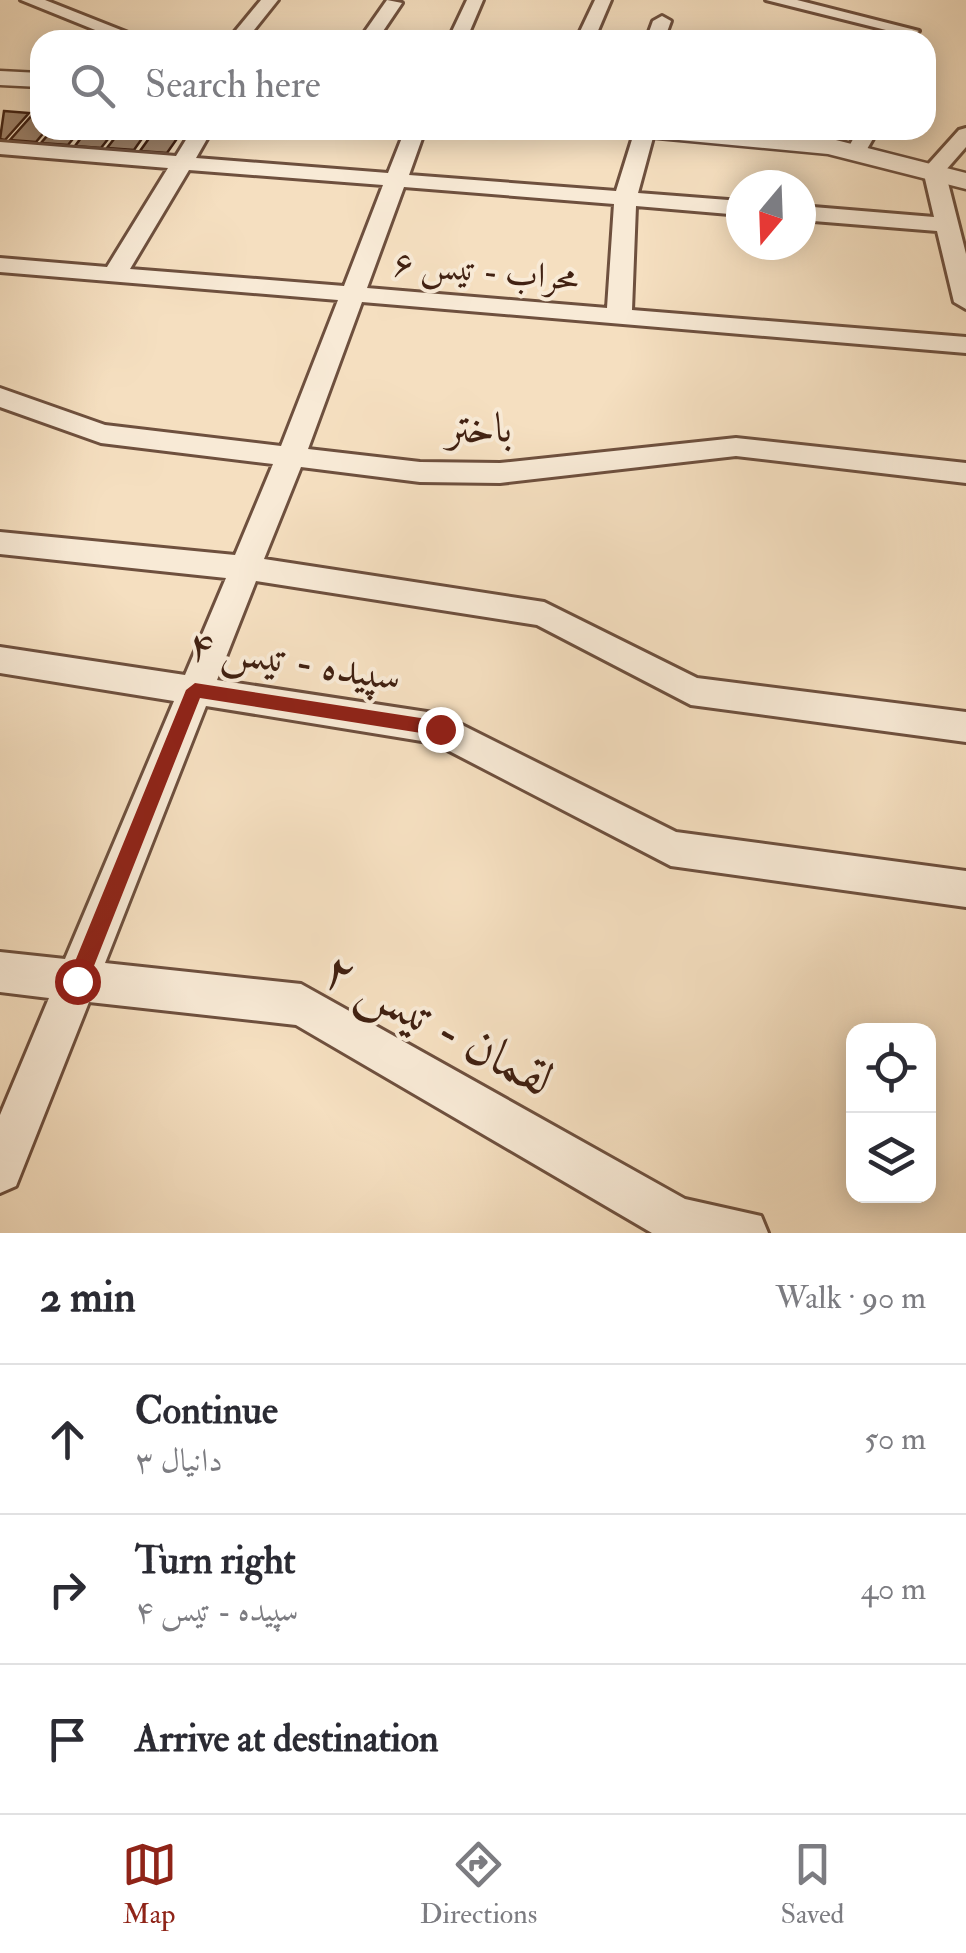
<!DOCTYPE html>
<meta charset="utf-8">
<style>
body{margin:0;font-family:"IM FELL Double Pica",Amiri,serif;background:#f2f2f3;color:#2b2b33}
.controls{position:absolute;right:30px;bottom:30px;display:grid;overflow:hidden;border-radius:20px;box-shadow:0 5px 25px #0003}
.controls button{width:90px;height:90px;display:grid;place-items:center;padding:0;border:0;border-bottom:2px solid #e1e1e2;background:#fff;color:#2b2b33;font:50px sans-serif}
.compass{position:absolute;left:726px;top:170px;width:90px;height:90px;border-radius:50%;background:#fff;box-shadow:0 5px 25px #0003;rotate:199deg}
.stop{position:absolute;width:30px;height:30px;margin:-22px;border:8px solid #8f2418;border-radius:50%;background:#fff}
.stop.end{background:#8f2418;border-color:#fff;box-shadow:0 2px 10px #0008}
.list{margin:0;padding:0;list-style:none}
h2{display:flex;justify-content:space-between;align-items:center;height:130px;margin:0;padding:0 40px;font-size:42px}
h2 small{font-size:32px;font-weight:400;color:#7c7c81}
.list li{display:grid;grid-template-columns:65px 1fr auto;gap:30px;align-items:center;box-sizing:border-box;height:150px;padding:0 40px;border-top:2px solid #e1e1e2}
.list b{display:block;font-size:38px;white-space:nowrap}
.list p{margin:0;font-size:32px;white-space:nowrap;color:#7c7c81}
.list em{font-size:32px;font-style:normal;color:#7c7c81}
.icon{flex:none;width:55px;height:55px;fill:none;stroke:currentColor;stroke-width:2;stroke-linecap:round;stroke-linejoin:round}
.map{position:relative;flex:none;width:966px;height:1233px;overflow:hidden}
.search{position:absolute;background:#fff;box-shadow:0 5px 25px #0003;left:30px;right:30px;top:30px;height:110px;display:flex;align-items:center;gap:25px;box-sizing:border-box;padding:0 35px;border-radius:30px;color:#7c7c81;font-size:38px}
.sheet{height:580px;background:#fff}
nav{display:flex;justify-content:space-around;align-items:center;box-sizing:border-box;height:140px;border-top:2px solid #e1e1e2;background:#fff;font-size:28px;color:#7c7c81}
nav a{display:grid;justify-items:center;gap:5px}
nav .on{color:#8f2418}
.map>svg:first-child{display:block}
</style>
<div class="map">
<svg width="966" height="1233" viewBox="0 0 966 1233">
<rect width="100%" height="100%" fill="#f5dfc0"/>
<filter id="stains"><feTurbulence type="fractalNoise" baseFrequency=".002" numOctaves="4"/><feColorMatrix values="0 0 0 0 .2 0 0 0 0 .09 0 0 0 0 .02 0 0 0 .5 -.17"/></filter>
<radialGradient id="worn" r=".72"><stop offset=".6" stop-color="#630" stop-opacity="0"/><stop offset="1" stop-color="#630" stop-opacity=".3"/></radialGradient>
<g fill="#9f846c" stroke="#412112" stroke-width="2.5">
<polygon points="4,111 29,113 5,140 0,139"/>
<polygon points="34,113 40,113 40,130 46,130 36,142 10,140"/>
<polygon points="52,130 80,130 68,145 41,143"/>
<polygon points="87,130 115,130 101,148 75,146"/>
<polygon points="121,130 148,130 134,150 107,148"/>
<polygon points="155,130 183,130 167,153 140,151"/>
</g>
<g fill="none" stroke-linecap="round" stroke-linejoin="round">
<g stroke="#6e503e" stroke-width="6">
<g id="minor">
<polygon points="21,0 45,0 146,40 120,40"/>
<polygon points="261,0 278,0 246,40 228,40"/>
<polygon points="387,0 402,3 377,40 359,40"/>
<polygon points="467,0 483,0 466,40 448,40"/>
<polygon points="595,0 611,0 594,40 576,40"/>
<polygon points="766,0 797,0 919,31 910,36"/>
<polygon points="662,16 671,21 664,40 646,40 653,21"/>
<polygon points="966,128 966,147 945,171 966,254 966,309 954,302 937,231 801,220 801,206 934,217 923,170 959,130"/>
<path d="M192 130H212L196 158 388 173 405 130H425L409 175 616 191 635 130H655L638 193 741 201V215L636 206 632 310 966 337V353L362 302 308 449 420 462 500 463 736 438 966 463V483L736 456 500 483 420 482 301 467 264 559 544 602 697 678 966 712V742L691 705 537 625 256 581 217 680 440 714 676 832 966 871V907L671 866 434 743 206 706 105 963 301 984 685 1199 761 1216 768 1233H652L296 1025 89 1002 16 1186 0 1193V1115L49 998 0 992V952L65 959 174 701 0 673V647L185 675 226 578 0 554V532L235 555 273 464 101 443 0 407V388L105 425 281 446 338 300 0 272V258L107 267 168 168 0 154V142L176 156ZM189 170 383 185 344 286 130 269ZM404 187 614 204 607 308 367 288Z"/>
<polygon points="858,130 878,130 863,156 856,158 846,152"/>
</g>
</g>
<g stroke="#6e503e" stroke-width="5">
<g id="tertiary">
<polygon points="0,71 40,73 40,87 0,85"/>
<polygon points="635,130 732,130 828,138 966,173 966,189 828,154 647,137"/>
</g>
</g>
<use href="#minor" fill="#f8ead6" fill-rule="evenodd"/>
<use href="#tertiary" fill="#f8ead6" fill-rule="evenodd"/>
</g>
<polygon fill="#8f2418" points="195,683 440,721 448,729 440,736 200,698 88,981 77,991 67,981 186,690"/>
<g text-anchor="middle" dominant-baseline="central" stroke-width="8" stroke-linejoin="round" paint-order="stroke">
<g font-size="35" fill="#412112" stroke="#f8ead6">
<text transform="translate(486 271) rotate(5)">محراب - تیس ۶</text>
</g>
<g font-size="42" fill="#412112" stroke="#f8ead6">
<text transform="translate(479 429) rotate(-1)">باختر</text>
<text transform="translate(295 661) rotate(9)">سپیده - تیس ۴</text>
</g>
<g font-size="50" fill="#412112" stroke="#f8ead6">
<text transform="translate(438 1025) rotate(28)">لقمان - تیس ۲</text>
</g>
</g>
<rect width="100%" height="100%" filter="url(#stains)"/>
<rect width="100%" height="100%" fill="url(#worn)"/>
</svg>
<div class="controls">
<button><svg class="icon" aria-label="locate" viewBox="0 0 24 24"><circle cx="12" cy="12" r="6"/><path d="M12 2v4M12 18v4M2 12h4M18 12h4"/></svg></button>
<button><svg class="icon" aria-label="layers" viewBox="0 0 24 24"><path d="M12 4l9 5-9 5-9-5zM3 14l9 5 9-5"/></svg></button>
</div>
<svg class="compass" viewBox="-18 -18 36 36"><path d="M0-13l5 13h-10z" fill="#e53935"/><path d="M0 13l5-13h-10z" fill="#7c7c81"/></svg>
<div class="stop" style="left:77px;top:981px"></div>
<div class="stop end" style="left:440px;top:729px"></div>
<div class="search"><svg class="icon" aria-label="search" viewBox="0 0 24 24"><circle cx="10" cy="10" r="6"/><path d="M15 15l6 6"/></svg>Search here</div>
</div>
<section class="sheet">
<h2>2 min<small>Walk · 90 m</small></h2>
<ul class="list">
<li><svg class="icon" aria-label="ahead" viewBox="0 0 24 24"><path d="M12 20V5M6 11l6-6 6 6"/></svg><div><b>Continue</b><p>دانیال ۳</p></div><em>50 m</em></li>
<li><svg class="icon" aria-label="right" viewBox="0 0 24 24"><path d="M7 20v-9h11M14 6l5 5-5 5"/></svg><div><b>Turn right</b><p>سپیده - تیس ۴</p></div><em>40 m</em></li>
<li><svg class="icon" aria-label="arrive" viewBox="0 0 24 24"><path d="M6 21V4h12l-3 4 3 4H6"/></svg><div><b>Arrive at destination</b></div></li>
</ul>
</section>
<nav>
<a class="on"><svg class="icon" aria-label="map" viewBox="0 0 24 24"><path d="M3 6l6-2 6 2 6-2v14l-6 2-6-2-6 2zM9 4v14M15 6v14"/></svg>Map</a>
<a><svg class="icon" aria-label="directions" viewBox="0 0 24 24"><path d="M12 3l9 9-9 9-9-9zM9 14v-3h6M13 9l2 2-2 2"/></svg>Directions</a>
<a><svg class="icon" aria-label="saved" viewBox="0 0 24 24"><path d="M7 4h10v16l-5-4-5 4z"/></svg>Saved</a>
</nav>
